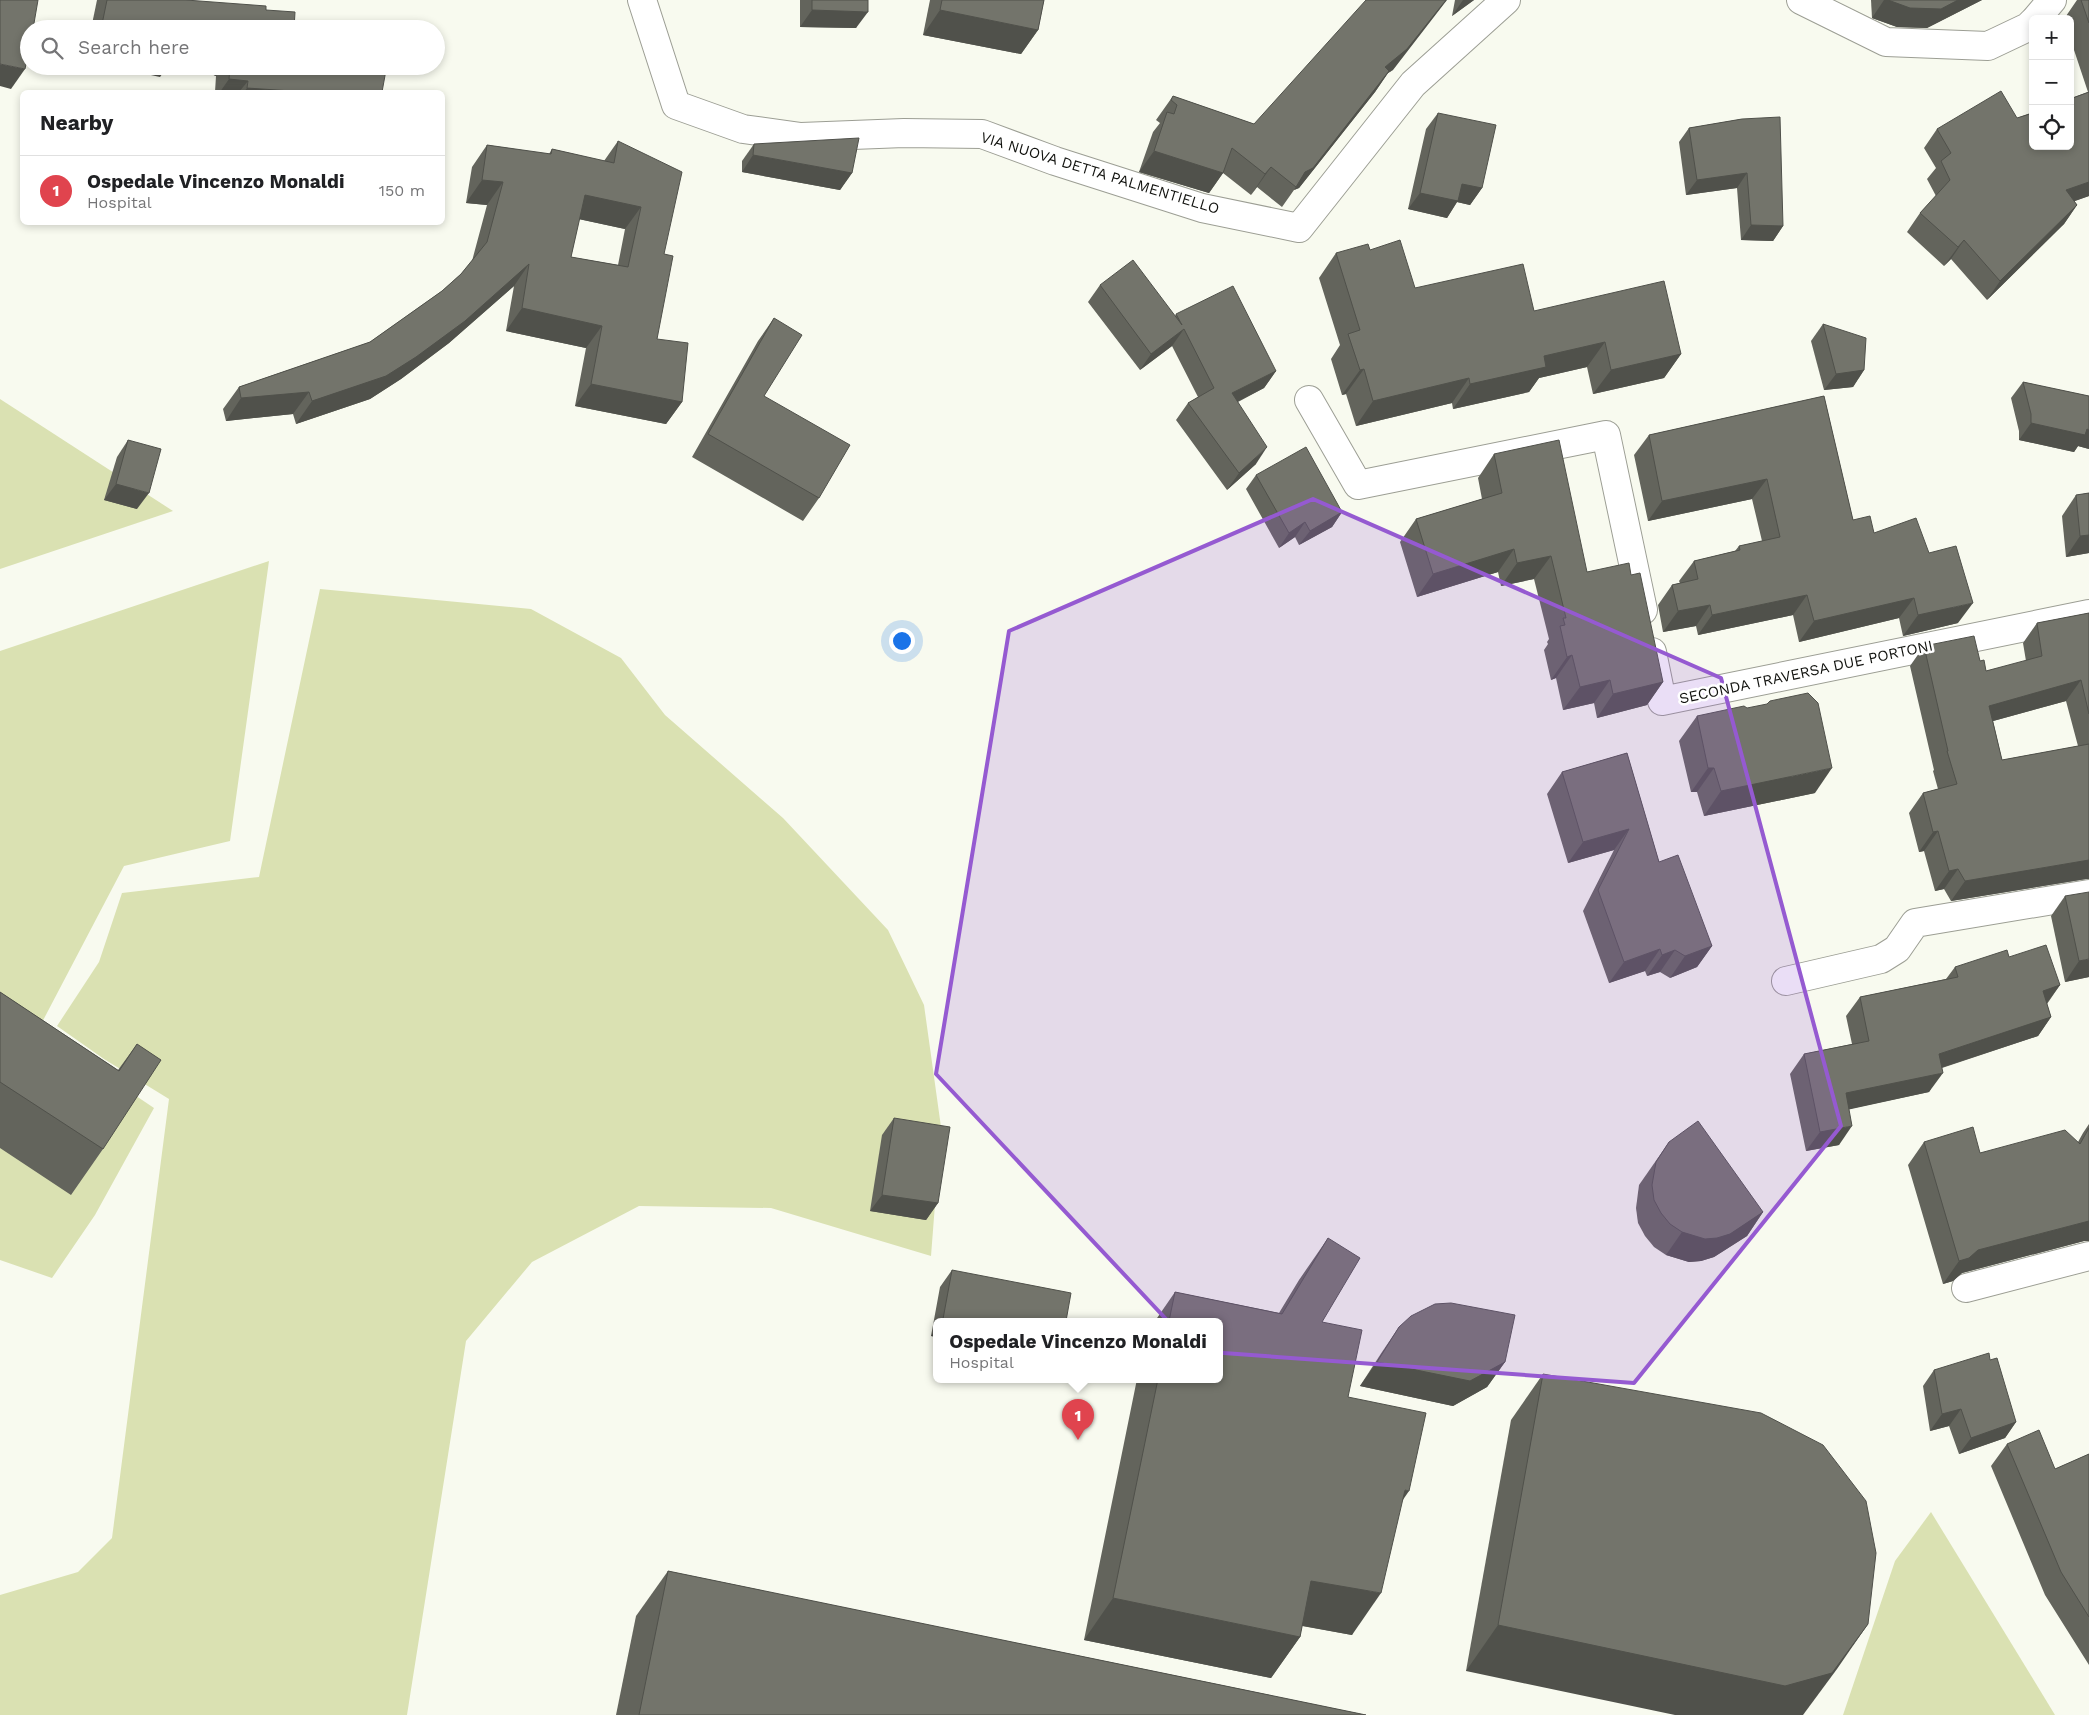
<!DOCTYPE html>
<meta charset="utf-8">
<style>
body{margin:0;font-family:"Work Sans",sans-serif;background:#f2f2f2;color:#202124}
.controls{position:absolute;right:15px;top:15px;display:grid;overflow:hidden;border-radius:8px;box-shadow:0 2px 8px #0003}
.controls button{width:45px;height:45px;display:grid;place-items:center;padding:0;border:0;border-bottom:1px solid #e0e0e0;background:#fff;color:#202124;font:25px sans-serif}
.you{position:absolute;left:901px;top:640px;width:18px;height:18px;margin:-12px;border:4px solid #fff;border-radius:50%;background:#1a73e8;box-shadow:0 0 0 8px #1a73e833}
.badge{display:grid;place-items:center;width:32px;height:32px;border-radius:50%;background:#2563eb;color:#fff;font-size:16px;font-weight:700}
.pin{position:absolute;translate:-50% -41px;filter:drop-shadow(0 1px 2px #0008)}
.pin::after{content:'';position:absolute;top:26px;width:18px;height:15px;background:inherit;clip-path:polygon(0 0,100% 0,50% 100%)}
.popup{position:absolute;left:933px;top:1318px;width:290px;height:65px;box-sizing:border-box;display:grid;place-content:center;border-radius:8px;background:#fff;filter:drop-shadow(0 1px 4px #0005);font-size:16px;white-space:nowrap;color:#757577}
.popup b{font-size:19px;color:#202124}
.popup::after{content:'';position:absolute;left:50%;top:100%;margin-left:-10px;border:10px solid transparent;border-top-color:#fff}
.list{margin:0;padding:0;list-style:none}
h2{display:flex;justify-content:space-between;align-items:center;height:65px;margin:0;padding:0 20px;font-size:21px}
h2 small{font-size:16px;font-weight:400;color:#757577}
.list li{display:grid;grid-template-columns:32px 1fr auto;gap:15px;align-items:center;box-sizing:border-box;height:70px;padding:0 20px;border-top:1px solid #e0e0e0}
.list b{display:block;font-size:19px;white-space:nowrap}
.list p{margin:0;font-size:16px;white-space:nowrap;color:#757577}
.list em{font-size:16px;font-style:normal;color:#757577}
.icon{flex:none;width:28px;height:28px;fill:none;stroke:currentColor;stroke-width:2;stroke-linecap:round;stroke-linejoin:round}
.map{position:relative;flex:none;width:2089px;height:1715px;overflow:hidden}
.search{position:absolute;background:#fff;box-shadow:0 2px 8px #0003;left:20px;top:20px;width:425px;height:55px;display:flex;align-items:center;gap:12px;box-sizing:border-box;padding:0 18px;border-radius:28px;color:#757577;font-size:19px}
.panel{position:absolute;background:#fff;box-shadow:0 2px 8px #0003;left:20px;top:90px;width:425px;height:135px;border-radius:8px}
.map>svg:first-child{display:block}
</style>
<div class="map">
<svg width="2089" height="1715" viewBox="0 0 2089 1715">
<rect width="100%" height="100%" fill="#f8faef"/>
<g fill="#dae1b2">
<polygon points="0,399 173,511 0,569"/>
<polygon points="269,561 230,841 124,866 38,1030 154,1108 95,1215 52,1278 0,1260 0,651"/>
<polygon points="320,589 531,609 621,658 665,715 783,818 888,930 924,1005 941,1127 931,1256 771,1208 639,1206 532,1262 466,1341 407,1715 0,1715 0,1595 78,1572 112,1538 169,1099 104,1059 57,1026 99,962 122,893 259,877"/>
<polygon points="1931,1512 2055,1715 1843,1715 1895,1561"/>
</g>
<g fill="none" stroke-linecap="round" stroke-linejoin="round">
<g stroke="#9c9e94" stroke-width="30">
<g id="minor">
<polyline points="642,0 676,105 743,129 801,137 904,133 982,134 1055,161 1202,208 1299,228 1413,84 1506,0"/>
<polyline points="1801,0 1886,42 1988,46 2028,27 2033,22"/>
<polyline points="2036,19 2052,0"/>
<polyline points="1309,400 1358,485 1606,435 1643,610"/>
<polyline points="1652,652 1662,701 2089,614"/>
<polyline points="1786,981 1881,959 1897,949 1915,923 2089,894"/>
<polyline points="1966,1288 2089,1256"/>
</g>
</g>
<use href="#minor" stroke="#fff" stroke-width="28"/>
</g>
<g fill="#63645c" fill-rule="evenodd">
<polygon points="97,0 186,0 266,10 294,29 91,29"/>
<polygon points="800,0 868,0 856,28 800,27"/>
<polygon points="930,0 1044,0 1038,30 1021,54 923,35"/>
<polygon points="1455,0 1474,0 1452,16"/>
<polygon points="1871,0 1982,0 1927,28 1897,27 1872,18"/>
<polygon points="2077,0 2089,0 2089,196 2074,201 2077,205 2064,224 1987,300 1951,259 1944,266 1907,232 1920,213 1936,196 1927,179 1936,168 1924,148 1937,129 2017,118 2088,92 2070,38 2070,19 2064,19"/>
<polygon points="192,66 370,66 382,92 215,92 216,76"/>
<polygon points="1393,70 1388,73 1375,92 1299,188 1294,190 1282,207 1257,187 1251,195 1223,173 1209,193 1139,172 1153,132 1160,123 1156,120 1173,96 1254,124"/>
<polygon points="1438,113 1482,188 1470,205 1457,202 1447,218 1408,209 1426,129"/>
<polygon points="1742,119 1783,226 1773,241 1741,240 1737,188 1686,195 1679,142 1689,128"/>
<path d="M618 141 664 254 657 339 682 402 666 424 575 406 586 348 506 331 514 286 449 343 401 379 370 399 296 424 293 414 226 421 223 409 239 387 370 342 442 291 461 274 472 261 487 205 466 203 472 167 487 145 549 154 552 149 604 161ZM579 219 625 229 618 265 571 257Z"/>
<polygon points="754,144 852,173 840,190 742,172 742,161"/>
<polygon points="1370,250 1415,288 1534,311 1681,354 1664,378 1593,394 1587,367 1539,378 1529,392 1453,409 1452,403 1356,426 1346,394 1342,395 1331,359 1340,345 1319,278 1336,253"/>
<polygon points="1100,285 1175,316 1176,314 1276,371 1264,388 1238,402 1256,464 1227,490 1176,420 1188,403 1198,397 1172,346 1140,370 1088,302"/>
<polygon points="774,318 764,396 819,498 803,521 692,457 758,341"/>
<polygon points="1823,324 1864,370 1853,387 1824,390 1811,341"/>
<polygon points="2023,382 2089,396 2089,449 2078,446 2074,452 2019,440 2019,431 2011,398"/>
<polygon points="1824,396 1853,520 1874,533 1929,553 1958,623 1903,636 1899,618 1799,642 1793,615 1698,635 1696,626 1663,632 1658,605 1672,585 1680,583 1679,581 1694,561 1735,551 1739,546 1762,541 1752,499 1648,521 1634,455 1649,435"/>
<polygon points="128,440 137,509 104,500 117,457"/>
<polygon points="1494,454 1587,572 1631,575 1663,682 1647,705 1597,718 1594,703 1563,710 1556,678 1551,680 1544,650 1548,644 1547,642 1549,639 1534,579 1501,586 1498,572 1417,597 1400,542 1416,519 1482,499 1478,478"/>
<polygon points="1256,475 1342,512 1332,527 1299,545 1295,537 1279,548 1246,489"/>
<polygon points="2089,493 2089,553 2066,557 2062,516 2076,495"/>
<path d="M2089 613V879H2086L1951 901 1944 889 1935 891 1924 851 1919 852 1909 813 1923 793 1938 789 1933 771 1934 770 1910 666 1924 646 1980 661 1986 671 2026 661 2023 643 2037 623ZM2066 701 2078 746 2002 760 1993 721Z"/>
<polygon points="1697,716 1815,793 1704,816 1697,792 1691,792 1679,741"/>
<polygon points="1627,753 1659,862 1712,946 1697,967 1670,978 1660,972 1647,976 1645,971 1609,983 1583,911 1614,850 1568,863 1547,794 1562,772"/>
<polygon points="2065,896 2089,977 2065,982 2051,916"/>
<polygon points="2009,957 2060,985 2047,1004 2051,1017 2038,1036 1942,1068 1929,1092 1849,1109 1839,1145 1806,1151 1790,1074 1804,1054 1852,1044 1846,1016 1860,997 1946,979 1955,967"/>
<polygon points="0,992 118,1070 137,1044 103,1149 71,1195 0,1148"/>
<polygon points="894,1118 938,1203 926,1220 870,1211 882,1135"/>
<polygon points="2089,1124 2089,1241 2084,1241 1962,1273 1953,1281 1943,1284 1908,1165 1924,1142 1980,1153 2078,1142 2083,1133"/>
<polygon points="1669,1142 1763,1212 1747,1236 1714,1257 1701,1261 1689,1262 1666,1255 1654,1247 1645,1236 1638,1223 1636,1208 1639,1185"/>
<polygon points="1328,1238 1322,1322 1348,1397 1402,1501 1352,1635 1302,1626 1300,1637 1271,1678 1084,1640 1137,1379 1219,1379 1219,1321 1155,1321 1175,1292 1279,1313 1299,1280"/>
<polygon points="952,1270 1066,1321 937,1321 937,1337 931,1336 940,1287"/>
<polygon points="1399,1327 1505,1362 1487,1387 1453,1406 1360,1386 1382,1352"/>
<polygon points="1990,1360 2016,1422 2005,1438 1959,1454 1949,1426 1930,1431 1923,1386 1934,1370"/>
<polygon points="1543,1374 1837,1669 1466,1671 1511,1420"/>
<polygon points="2007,1444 2055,1469 2089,1454 2089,1665 2045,1595 1991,1466"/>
<polygon points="668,1571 1366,1715 616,1715 636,1616"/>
</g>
<g fill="#50514b">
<polygon points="1446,0 1447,0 1393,70 1388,73 1375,92 1299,188 1294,190 1305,172 1385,67"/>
<polygon points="1463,0 1474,0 1452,16"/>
<polygon points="1884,0 1982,0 1927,28 1897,27 1872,18"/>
<polygon points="812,10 868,12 856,28 800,27"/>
<polygon points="940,10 1038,30 1021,54 923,35"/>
<polygon points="0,64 25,69 11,89 0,86"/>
<polygon points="110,66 168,66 160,77"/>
<polygon points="192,66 223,66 216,76"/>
<polygon points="229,79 248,81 239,92 220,92"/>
<polygon points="247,88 306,92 244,92"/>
<polygon points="1154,151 1223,173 1209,193 1139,172"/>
<polygon points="753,155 852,173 840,190 742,172"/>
<polygon points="1271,167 1257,187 1251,195 1265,174"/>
<polygon points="1747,173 1737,188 1686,195 1697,180"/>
<polygon points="482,180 503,182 487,205 466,203"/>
<polygon points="2089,182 2089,196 2053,209 2066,190"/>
<polygon points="1462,184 1482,188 1470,205 1457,202 1447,218 1408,209 1420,193"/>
<polygon points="585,195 641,207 625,229 569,217"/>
<polygon points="2077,205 2064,224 1987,300 2000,281"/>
<polygon points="1751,225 1783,226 1773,241 1741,240"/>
<polygon points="1964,240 1951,259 1944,266 1958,247"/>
<polygon points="529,264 514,286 449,343 401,379 370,399 296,424 312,401"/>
<polygon points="522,308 602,326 586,348 506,331"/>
<polygon points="1184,329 1172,346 1140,370 1151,354"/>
<polygon points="1605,342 1587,367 1539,378 1529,392 1453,409 1470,384 1544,356"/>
<polygon points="1681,354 1664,378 1593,394 1611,370"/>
<polygon points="1364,369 1346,394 1342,395 1360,370"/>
<polygon points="1864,370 1853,387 1824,390 1836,374"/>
<polygon points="1276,371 1264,388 1221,410 1232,393"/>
<polygon points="1469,378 1452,403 1356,426 1373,401"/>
<polygon points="591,384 682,402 666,424 575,406"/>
<polygon points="309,392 293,414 226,421 241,398"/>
<polygon points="2031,423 2089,430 2089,449 2078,446 2074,452 2019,440"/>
<polygon points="1267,447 1256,464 1227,490 1239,473"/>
<polygon points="1767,479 1752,499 1648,521 1662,501"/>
<polygon points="116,484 149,493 137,509 104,500"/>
<polygon points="1342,512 1332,527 1299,545 1310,531"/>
<polygon points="1305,522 1295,537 1279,548 1289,533"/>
<polygon points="2089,535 2089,553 2066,557 2080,536"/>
<polygon points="1514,549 1498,572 1417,597 1433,574"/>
<polygon points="1551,556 1534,579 1501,586 1517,563"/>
<polygon points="1807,595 1793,615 1698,635 1712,615"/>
<polygon points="1914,598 1899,618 1799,642 1814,621"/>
<polygon points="1973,603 1958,623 1903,636 1918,615"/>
<polygon points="1710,605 1696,626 1663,632 1678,611"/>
<polygon points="1572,655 1556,678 1551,680 1567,657"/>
<polygon points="1610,680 1594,703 1563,710 1580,687"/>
<polygon points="2081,680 2066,701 1975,726 1989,706"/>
<polygon points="1663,682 1647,705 1597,718 1613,694"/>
<polygon points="1708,768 1714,768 1697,792 1691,792"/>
<polygon points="1832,768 1815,793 1704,816 1721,791"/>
<polygon points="1629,829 1614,850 1568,863 1583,842"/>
<polygon points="1938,831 1924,851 1919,852 1933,832"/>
<polygon points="2089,860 2089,879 2086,879 1951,901 1965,881"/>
<polygon points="1958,869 1944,889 1935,891 1949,871"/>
<polygon points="1712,946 1697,967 1670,978 1685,956"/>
<polygon points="1660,949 1645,971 1609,983 1624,962"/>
<polygon points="1675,950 1660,972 1647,976 1662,955"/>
<polygon points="2089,959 2089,977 2065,982 2079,961"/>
<polygon points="2060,985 2046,1004 2043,991"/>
<polygon points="2051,1017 2038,1036 1925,1073 1939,1054"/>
<polygon points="1943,1073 1929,1092 1833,1113 1846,1093"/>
<polygon points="1852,1126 1839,1145 1806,1151 1820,1132"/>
<polygon points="882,1195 938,1203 926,1220 870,1211"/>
<polygon points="1763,1212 1747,1236 1714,1257 1701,1261 1689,1262 1666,1255 1682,1232"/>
<polygon points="2089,1221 2089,1241 2084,1241 1962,1273 1953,1281 1943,1284 1959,1261 1978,1250"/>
<polygon points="937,1328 937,1337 931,1336"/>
<polygon points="1377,1362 1505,1362 1487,1387 1453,1406 1360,1386"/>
<polygon points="1961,1409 1949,1426 1930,1431 1942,1414"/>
<polygon points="2016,1422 2005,1438 1959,1454 1971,1438"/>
<polygon points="1405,1490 1409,1491 1380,1533"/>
<polygon points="1311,1581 1381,1593 1352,1635 1282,1622"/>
<polygon points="1113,1598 1300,1637 1271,1678 1084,1640"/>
<polygon points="1868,1624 1837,1669 1803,1715 1675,1715 1466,1671 1498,1625"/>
</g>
<g fill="#73746b" stroke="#50514b" fill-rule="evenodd">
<polygon points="0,0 38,0 33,29 29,29 29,50 25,69 0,64"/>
<polygon points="107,0 186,0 266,6 266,10 295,12 294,29 101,29"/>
<polygon points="812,0 868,0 868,12 812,10"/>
<polygon points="942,0 1044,0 1038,30 940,10"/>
<polygon points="1366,0 1446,0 1407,49 1385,67 1389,71 1313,168 1305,172 1296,187 1271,167 1265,174 1232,148 1223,173 1154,151 1167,112 1174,114 1177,105 1171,100 1173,96 1254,124"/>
<polygon points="1888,0 1958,0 1941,9 1910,8"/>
<polygon points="2081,0 2089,0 2089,23"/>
<polygon points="230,66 370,66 386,70 382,92 306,92 247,88 248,81 229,79"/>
<polygon points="2001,91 2017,118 2033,113 2033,146 2070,146 2070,99 2089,92 2089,182 2066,190 2077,205 2000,281 1964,240 1958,247 1920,213 1950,180 1941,161 1951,153 1937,129"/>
<polygon points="1438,113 1496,125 1482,188 1462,184 1458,201 1420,193"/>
<polygon points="1780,117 1783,226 1751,225 1747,173 1697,180 1689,128 1742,119"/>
<polygon points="859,138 852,173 753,155 754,144"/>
<path d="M618 141 682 172 664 254 673 256 657 339 688 343 682 402 591 384 602 326 522 308 529 264 465 321 416 357 386 376 312 401 309 392 241 398 239 387 370 342 442 291 461 274 487 242 503 182 482 180 487 145 551 154 552 149 614 163ZM585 195 641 207 628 267 571 257Z"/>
<polygon points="1400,240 1415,288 1523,264 1534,311 1664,281 1681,354 1611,370 1605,342 1544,356 1546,367 1470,384 1469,378 1373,401 1364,369 1360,370 1348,334 1360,330 1336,253 1368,244 1370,250"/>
<polygon points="1133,260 1182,325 1176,314 1233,286 1276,371 1232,393 1267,447 1239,473 1188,403 1214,388 1184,329 1151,354 1100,285"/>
<polygon points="774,318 802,335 764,396 850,445 819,498 708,434"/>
<polygon points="1823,324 1866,338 1864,370 1836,374"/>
<polygon points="2023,382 2089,396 2089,430 2087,429 2085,435 2031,423 2031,414"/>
<polygon points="1824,396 1853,520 1870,516 1874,533 1916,518 1929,553 1956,546 1973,603 1918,615 1914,598 1814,621 1807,595 1712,615 1710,605 1678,611 1672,585 1698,579 1694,561 1740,550 1739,546 1780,537 1767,479 1662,501 1649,435"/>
<polygon points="128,440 161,449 149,493 116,484"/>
<polygon points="1559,440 1587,572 1629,563 1631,575 1640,573 1663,682 1613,694 1610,680 1580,687 1572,655 1567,657 1560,626 1565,625 1563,618 1566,618 1551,556 1517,563 1514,549 1433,574 1416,519 1502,493 1494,454"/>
<polygon points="1306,447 1342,512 1310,531 1305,522 1289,533 1256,475"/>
<polygon points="2089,493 2089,535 2080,536 2076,495"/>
<polygon points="2089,613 2089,714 2081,680 1989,706 2002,760 2089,744 2089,860 1965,881 1958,869 1949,871 1938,831 1933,832 1923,793 1957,784 1947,751 1948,751 1924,646 1974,636 1980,661 1984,660 1986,671 2042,656 2037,623"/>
<polygon points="1808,693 1818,703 1832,768 1721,791 1714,768 1708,768 1697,716 1744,706 1747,708 1767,704 1770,701"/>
<polygon points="1627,753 1659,862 1678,855 1712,946 1685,956 1675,950 1662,955 1660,949 1624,962 1598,890 1629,829 1583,842 1562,772"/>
<polygon points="2089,892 2089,959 2079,961 2065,896"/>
<polygon points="2046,945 2060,985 2043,991 2051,1017 1939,1054 1943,1073 1846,1093 1852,1126 1820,1132 1804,1054 1869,1041 1860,997 1958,977 1955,967 2007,950 2009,957"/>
<polygon points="0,992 119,1071 137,1044 161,1060 103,1149 0,1082"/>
<polygon points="894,1118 950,1127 938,1203 882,1195"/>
<polygon points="1698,1121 1763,1212 1730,1234 1717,1238 1705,1239 1682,1232 1670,1224 1661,1213 1654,1200 1652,1185 1656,1162 1669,1142"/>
<polygon points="1973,1127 1980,1153 2065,1130 2080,1144 2089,1128 2089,1221 1978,1250 1969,1258 1959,1261 1924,1142"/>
<polygon points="1328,1238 1360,1258 1322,1322 1362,1330 1348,1397 1426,1413 1409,1491 1405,1490 1381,1593 1311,1581 1300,1637 1113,1598 1158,1379 1219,1379 1219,1321 1169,1321 1175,1292 1282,1314"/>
<polygon points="952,1270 1071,1293 1066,1321 952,1321 943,1319"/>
<polygon points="1451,1303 1515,1315 1505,1362 1470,1381 1377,1362 1399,1327 1411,1316 1435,1304"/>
<polygon points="1989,1353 1990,1360 1997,1358 2016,1422 1971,1438 1961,1409 1942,1414 1934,1370"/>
<polygon points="1543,1374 1761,1413 1823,1445 1866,1501 1876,1553 1868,1624 1832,1673 1785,1686 1498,1625"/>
<polygon points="2039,1430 2055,1469 2089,1454 2089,1617 2061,1572 2007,1444"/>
<polygon points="668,1571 1366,1715 639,1715"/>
</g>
<path fill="#955ad1" fill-opacity="0.2" stroke="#955ad1" stroke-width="4" stroke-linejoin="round" d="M1313 499 1721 678 1841 1126 1634 1383 1196 1351 936 1074 1009 631Z"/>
<g text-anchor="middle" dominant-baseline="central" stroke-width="5" stroke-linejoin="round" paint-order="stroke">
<g font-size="15" fill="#10110d" stroke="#fff">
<text transform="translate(1100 173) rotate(17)">VIA NUOVA DETTA PALMENTIELLO</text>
<text transform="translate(1806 672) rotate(-12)">SECONDA TRAVERSA DUE PORTONI</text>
</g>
</g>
</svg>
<div class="controls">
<button>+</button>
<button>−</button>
<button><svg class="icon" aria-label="locate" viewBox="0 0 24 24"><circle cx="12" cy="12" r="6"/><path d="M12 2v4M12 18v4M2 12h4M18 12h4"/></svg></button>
</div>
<div class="you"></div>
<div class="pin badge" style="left:1078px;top:1440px;background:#e0444e">1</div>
<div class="popup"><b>Ospedale Vincenzo Monaldi</b>Hospital</div>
<div class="search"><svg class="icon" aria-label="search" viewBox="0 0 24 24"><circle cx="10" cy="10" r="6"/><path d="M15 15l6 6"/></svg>Search here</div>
<section class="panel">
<h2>Nearby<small></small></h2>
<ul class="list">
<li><span class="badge" style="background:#e0444e">1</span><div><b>Ospedale Vincenzo Monaldi</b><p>Hospital</p></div><em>150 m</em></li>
</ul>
</section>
</div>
